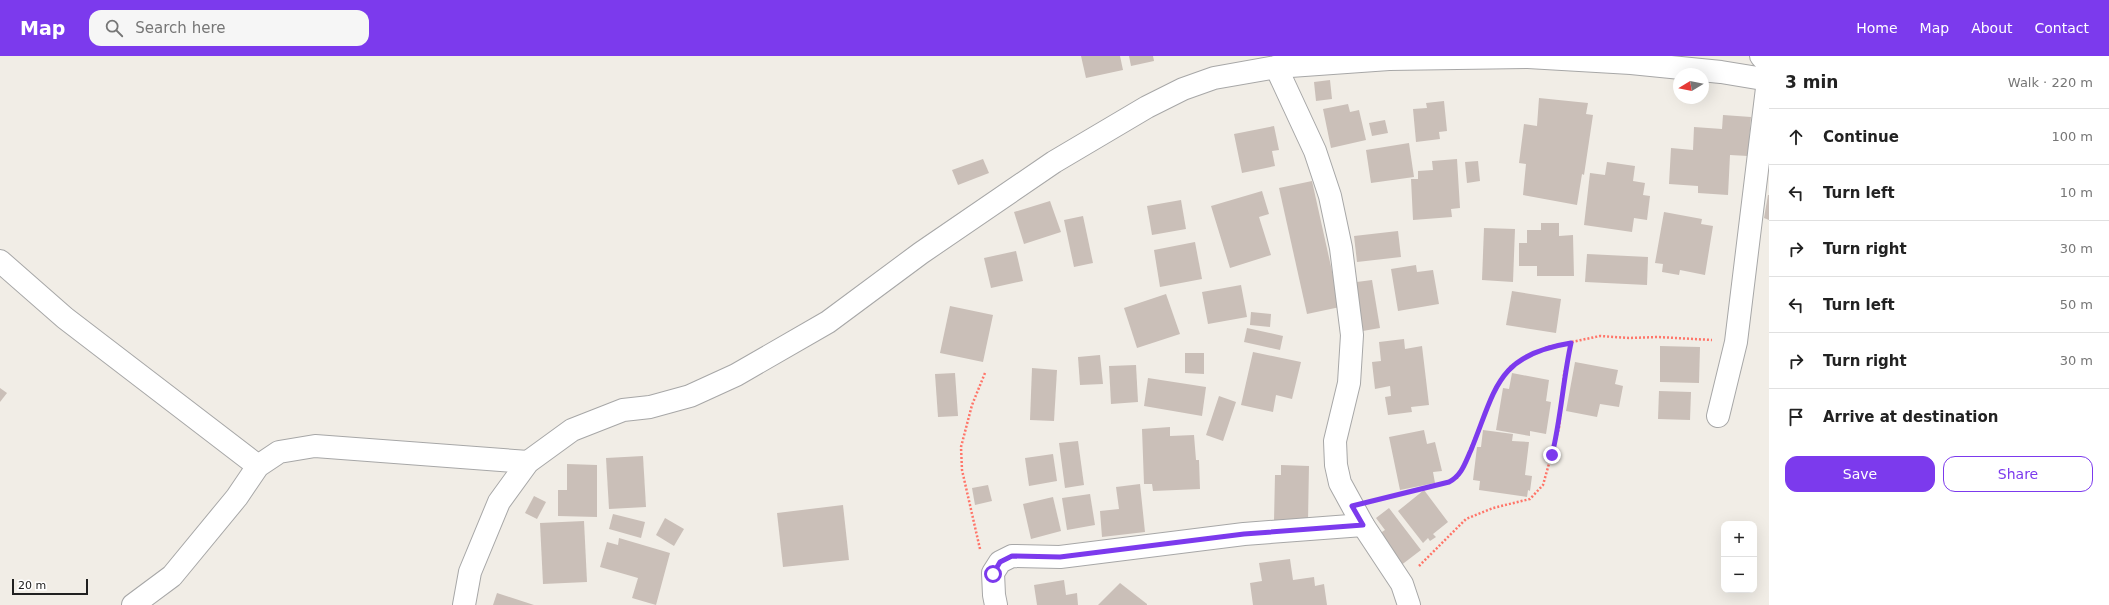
<!DOCTYPE html>
<meta charset="utf-8">
<style>
body{margin:0;font-family:"DejaVu Sans",sans-serif;background:#f6f6f6;color:#222}
.controls{position:absolute;right:12px;bottom:12px;display:grid;overflow:hidden;border-radius:8px;box-shadow:0 4px 16px #0002}
.controls button{width:36px;height:36px;display:grid;place-items:center;padding:0;border:0;border-bottom:1px solid #e0e0e0;background:#fff;color:#222;font:20px sans-serif}
.compass{position:absolute;left:1673px;top:12px;width:36px;height:36px;border-radius:50%;background:#fff;box-shadow:0 4px 16px #0002;rotate:260deg}
.scale{position:absolute;left:12px;bottom:10px;width:76px;box-sizing:border-box;padding-left:4px;border:2px solid #202020;border-top:0;font-size:11px;line-height:14px;white-space:nowrap;color:#202020;-webkit-text-stroke:3px #fff;paint-order:stroke}
.stop{position:absolute;width:12px;height:12px;margin:-9px;border:3px solid #7c3aed;border-radius:50%;background:#fff}
.stop.end{background:#7c3aed;border-color:#fff;box-shadow:0 1px 4px #0008}
.list{margin:0;padding:0;list-style:none}
h2{display:flex;justify-content:space-between;align-items:center;height:52px;margin:0;padding:0 16px;font-size:17px}
h2 small{font-size:13px;font-weight:400;color:#767676}
.list li{display:grid;grid-template-columns:26px 1fr auto;gap:12px;align-items:center;box-sizing:border-box;height:56px;padding:0 16px;border-top:1px solid #e0e0e0}
.list b{display:block;font-size:15px;white-space:nowrap}
.list em{font-size:13px;font-style:normal;color:#767676}
.actions{display:flex;gap:8px;padding:12px 16px}
.actions a{flex:1;padding:9px 0;border:1px solid #7c3aed;border-radius:12px;text-align:center;font-size:14px;color:#7c3aed}
.actions .main{background:#7c3aed;color:#fff}
.icon{flex:none;width:22px;height:22px;fill:none;stroke:currentColor;stroke-width:2;stroke-linecap:round;stroke-linejoin:round}
.map{position:relative;flex:none;width:1769px;height:549px;overflow:hidden}
header{display:flex;align-items:center;gap:24px;box-sizing:border-box;height:56px;padding:0 20px;background:#7c3aed;color:#fff}
header strong{font-size:19px}
nav{display:flex;gap:22px;margin-inline-start:auto;font-size:14px}
.search{width:280px;height:36px;background:#f6f6f6;display:flex;align-items:center;gap:10px;box-sizing:border-box;padding:0 14px;border-radius:12px;color:#767676;font-size:15px}
main{display:flex}
aside{flex:1;background:#fff}
.map>svg:first-child{display:block}
</style>
<header>
<strong>Map</strong>
<div class="search"><svg class="icon" aria-label="search" viewBox="0 0 24 24"><circle cx="10" cy="10" r="6"/><path d="M15 15l6 6"/></svg>Search here</div>
<nav><a>Home</a><a>Map</a><a>About</a><a>Contact</a></nav>
</header>
<main>
<div class="map">
<svg width="1769" height="549" viewBox="0 0 1769 549">
<rect width="100%" height="100%" fill="#f1ede6"/>
<g fill="#cabfb8">
<polygon points="1081,0 1120,0 1123,14 1086,22"/>
<polygon points="1129,0 1153,0 1154,5 1131,10"/>
<polygon points="1330,24 1332,43 1316,45 1314,26"/>
<polygon points="1539,42 1588,47 1586,58 1593,59 1584,119 1582,118 1577,149 1523,139 1526,108 1519,107 1524,68 1537,70"/>
<polygon points="1444,45 1447,75 1439,76 1440,83 1416,86 1413,53 1427,52 1426,47"/>
<polygon points="1348,48 1350,56 1359,54 1366,84 1331,92 1323,53"/>
<polygon points="1723,59 1751,61 1748,100 1730,99 1728,139 1698,137 1698,130 1669,128 1671,92 1693,94 1694,71 1722,73"/>
<polygon points="1385,64 1388,77 1372,80 1369,67"/>
<polygon points="1274,70 1279,94 1272,95 1275,110 1242,117 1234,78"/>
<polygon points="1409,87 1414,121 1371,127 1366,94"/>
<polygon points="983,103 989,117 958,129 952,114"/>
<polygon points="1457,103 1460,152 1451,153 1452,161 1413,164 1411,123 1418,123 1418,115 1433,114 1432,105"/>
<polygon points="1478,105 1480,125 1467,127 1465,106"/>
<polygon points="1607,106 1635,110 1633,125 1645,127 1643,139 1650,140 1647,164 1634,162 1632,176 1584,169 1590,117 1605,119"/>
<polygon points="1312,125 1340,251 1307,258 1279,132"/>
<polygon points="1262,135 1269,158 1259,161 1271,199 1230,212 1211,150"/>
<polygon points="1768,139 1769,139 1769,164 1764,162"/>
<polygon points="1181,144 1186,173 1152,179 1147,150"/>
<polygon points="1050,145 1061,176 1024,188 1014,156"/>
<polygon points="1664,156 1702,163 1701,168 1713,170 1705,219 1680,214 1679,219 1662,216 1663,208 1655,207"/>
<polygon points="1083,160 1093,207 1074,211 1064,164"/>
<polygon points="1541,167 1559,167 1559,180 1573,179 1574,220 1537,220 1537,210 1519,210 1519,187 1527,187 1527,174 1541,174"/>
<polygon points="1484,172 1515,173 1513,226 1482,224"/>
<polygon points="1398,175 1401,201 1357,206 1354,180"/>
<polygon points="1195,186 1202,223 1160,231 1154,194"/>
<polygon points="1016,195 1023,225 991,232 984,202"/>
<polygon points="1587,198 1648,201 1647,229 1585,226"/>
<polygon points="1416,209 1417,216 1433,214 1439,248 1398,255 1391,213"/>
<polygon points="1372,224 1380,272 1357,276 1349,227"/>
<polygon points="1241,229 1247,261 1208,268 1202,236"/>
<polygon points="1512,235 1561,243 1556,277 1506,269"/>
<polygon points="1166,238 1180,278 1137,292 1124,252"/>
<polygon points="950,250 993,259 983,306 940,297"/>
<polygon points="1251,256 1271,258 1270,271 1250,269"/>
<polygon points="1247,272 1283,280 1280,294 1244,286"/>
<polygon points="1404,283 1405,293 1422,290 1429,349 1411,351 1412,356 1388,359 1385,341 1391,340 1390,330 1375,333 1372,306 1381,305 1379,286"/>
<polygon points="1660,290 1700,291 1699,327 1660,326"/>
<polygon points="1253,296 1301,306 1292,343 1276,339 1273,356 1241,349"/>
<polygon points="1185,297 1204,297 1204,318 1185,317"/>
<polygon points="1100,299 1103,328 1080,329 1078,301"/>
<polygon points="1575,306 1618,314 1615,328 1623,330 1619,351 1600,348 1597,361 1566,355"/>
<polygon points="1136,309 1138,346 1111,348 1109,310"/>
<polygon points="1032,312 1057,314 1054,365 1030,364"/>
<polygon points="955,317 958,360 938,361 935,318"/>
<polygon points="1512,317 1549,324 1546,345 1551,346 1546,378 1530,375 1530,380 1496,374 1503,332 1509,333"/>
<polygon points="1148,322 1206,331 1202,360 1144,350"/>
<polygon points="0,332 7,337 0,346"/>
<polygon points="1659,335 1691,336 1690,364 1658,363"/>
<polygon points="1219,340 1236,346 1223,385 1206,379"/>
<polygon points="1170,371 1170,380 1194,379 1196,404 1199,404 1200,433 1153,435 1152,428 1144,428 1142,373"/>
<polygon points="1424,374 1427,388 1435,386 1442,415 1433,416 1435,427 1400,434 1389,381"/>
<polygon points="1483,374 1513,378 1512,385 1529,386 1525,419 1532,420 1530,435 1528,434 1527,441 1479,434 1480,425 1473,424 1477,391 1481,391"/>
<polygon points="1078,385 1084,429 1065,432 1059,387"/>
<polygon points="1053,398 1057,425 1029,430 1025,402"/>
<polygon points="643,400 646,451 609,453 606,402"/>
<polygon points="567,408 597,409 597,461 558,460 558,434 567,434"/>
<polygon points="1281,409 1309,410 1308,465 1274,465 1275,419 1281,419"/>
<polygon points="1140,428 1145,476 1102,481 1100,455 1119,453 1116,431"/>
<polygon points="988,429 992,445 975,449 972,432"/>
<polygon points="1424,434 1448,466 1433,478 1436,481 1430,485 1428,482 1423,487 1398,455"/>
<polygon points="1090,438 1095,469 1067,474 1062,442"/>
<polygon points="534,440 546,446 537,463 525,457"/>
<polygon points="1053,441 1061,475 1031,483 1023,448"/>
<polygon points="843,449 849,504 783,511 777,457"/>
<polygon points="1389,452 1421,494 1400,510 1377,479 1385,474 1376,462"/>
<polygon points="613,458 645,466 641,482 609,473"/>
<polygon points="665,462 684,473 674,490 656,479"/>
<polygon points="584,465 587,526 543,528 540,467"/>
<polygon points="619,482 670,497 656,549 632,542 638,522 600,511 607,486 618,489"/>
<polygon points="1290,503 1293,524 1314,521 1315,530 1324,528 1327,549 1253,549 1250,527 1262,525 1259,507"/>
<polygon points="1064,524 1066,539 1077,537 1078,549 1037,549 1034,529"/>
<polygon points="1120,527 1147,548 1147,549 1098,549"/>
<polygon points="497,537 534,549 493,549"/>
</g>
<g fill="none" stroke-linecap="round" stroke-linejoin="round">
<g stroke="#a7a7a7" stroke-width="24">
<g id="street">
<polyline points="1761,0 1769,9"/>
<polyline points="1276,11 1315,95 1330,140 1341,192 1352,279 1349,327 1335,385 1336,409 1340,427 1363,469 1402,528 1409,549"/>
<polyline points="0,205 65,262 258,410"/>
<polyline points="1718,360 1736,286 1768,24"/>
<polyline points="133,549 172,520 237,441 258,410 279,396 315,390 528,406"/>
<polyline points="464,549 470,516 499,446 528,406 572,374 623,354 650,351 690,340 736,319 828,266 921,197 1054,106 1147,51 1183,33 1214,22 1276,11 1389,3 1528,1 1631,7 1721,16 1769,24"/>
<polyline points="996,549 994,539 993,517 1000,506 1012,500 1060,501 1244,478 1363,469"/>
</g>
</g>
<g stroke="#ff7569" stroke-width="2.5" stroke-dasharray="2 2" stroke-linecap="butt">
<polyline points="1375,444 1449,426 1457,422 1462,414 1495,332 1511,310 1531,299 1548,291 1600,280 1629,282 1658,281 1712,284"/>
<polyline points="980,493 962,414 961,391 972,349 985,317"/>
<polyline points="1419,510 1466,463 1493,452 1530,443 1543,429 1559,372 1564,319 1571,287"/>
</g>
<use href="#street" stroke="#fff" stroke-width="22"/>
</g>
<g fill="none" stroke-linecap="round" stroke-linejoin="round">
<path stroke="#7c3aed" stroke-width="5" d="M993 518 1000 506 1012 500 1060 501 1244 478 1363 469 1352 450 1449 426C1462 419 1465 407 1471 394 1496 333 1496 299 1571 287 1563 324 1561 362 1552 399"/>
</g>
</svg>
<div class="controls">
<button>+</button>
<button>−</button>
</div>
<svg class="compass" viewBox="-18 -18 36 36"><path d="M0-13l5 13h-10z" fill="#e53935"/><path d="M0 13l5-13h-10z" fill="#767676"/></svg>
<div class="scale">20 m</div>
<div class="stop" style="left:993px;top:518px"></div>
<div class="stop end" style="left:1552px;top:399px"></div>
</div>
<aside>
<h2>3 min<small>Walk · 220 m</small></h2>
<ul class="list">
<li><svg class="icon" aria-label="ahead" viewBox="0 0 24 24"><path d="M12 20V5M6 11l6-6 6 6"/></svg><div><b>Continue</b></div><em>100 m</em></li>
<li><svg class="icon" aria-label="left" viewBox="0 0 24 24"><path d="M17 20v-9H6M10 6l-5 5 5 5"/></svg><div><b>Turn left</b></div><em>10 m</em></li>
<li><svg class="icon" aria-label="right" viewBox="0 0 24 24"><path d="M7 20v-9h11M14 6l5 5-5 5"/></svg><div><b>Turn right</b></div><em>30 m</em></li>
<li><svg class="icon" aria-label="left" viewBox="0 0 24 24"><path d="M17 20v-9H6M10 6l-5 5 5 5"/></svg><div><b>Turn left</b></div><em>50 m</em></li>
<li><svg class="icon" aria-label="right" viewBox="0 0 24 24"><path d="M7 20v-9h11M14 6l5 5-5 5"/></svg><div><b>Turn right</b></div><em>30 m</em></li>
<li><svg class="icon" aria-label="arrive" viewBox="0 0 24 24"><path d="M6 21V4h12l-3 4 3 4H6"/></svg><div><b>Arrive at destination</b></div></li>
</ul>
<div class="actions"><a class="main">Save</a><a>Share</a></div>
</aside>
</main>
